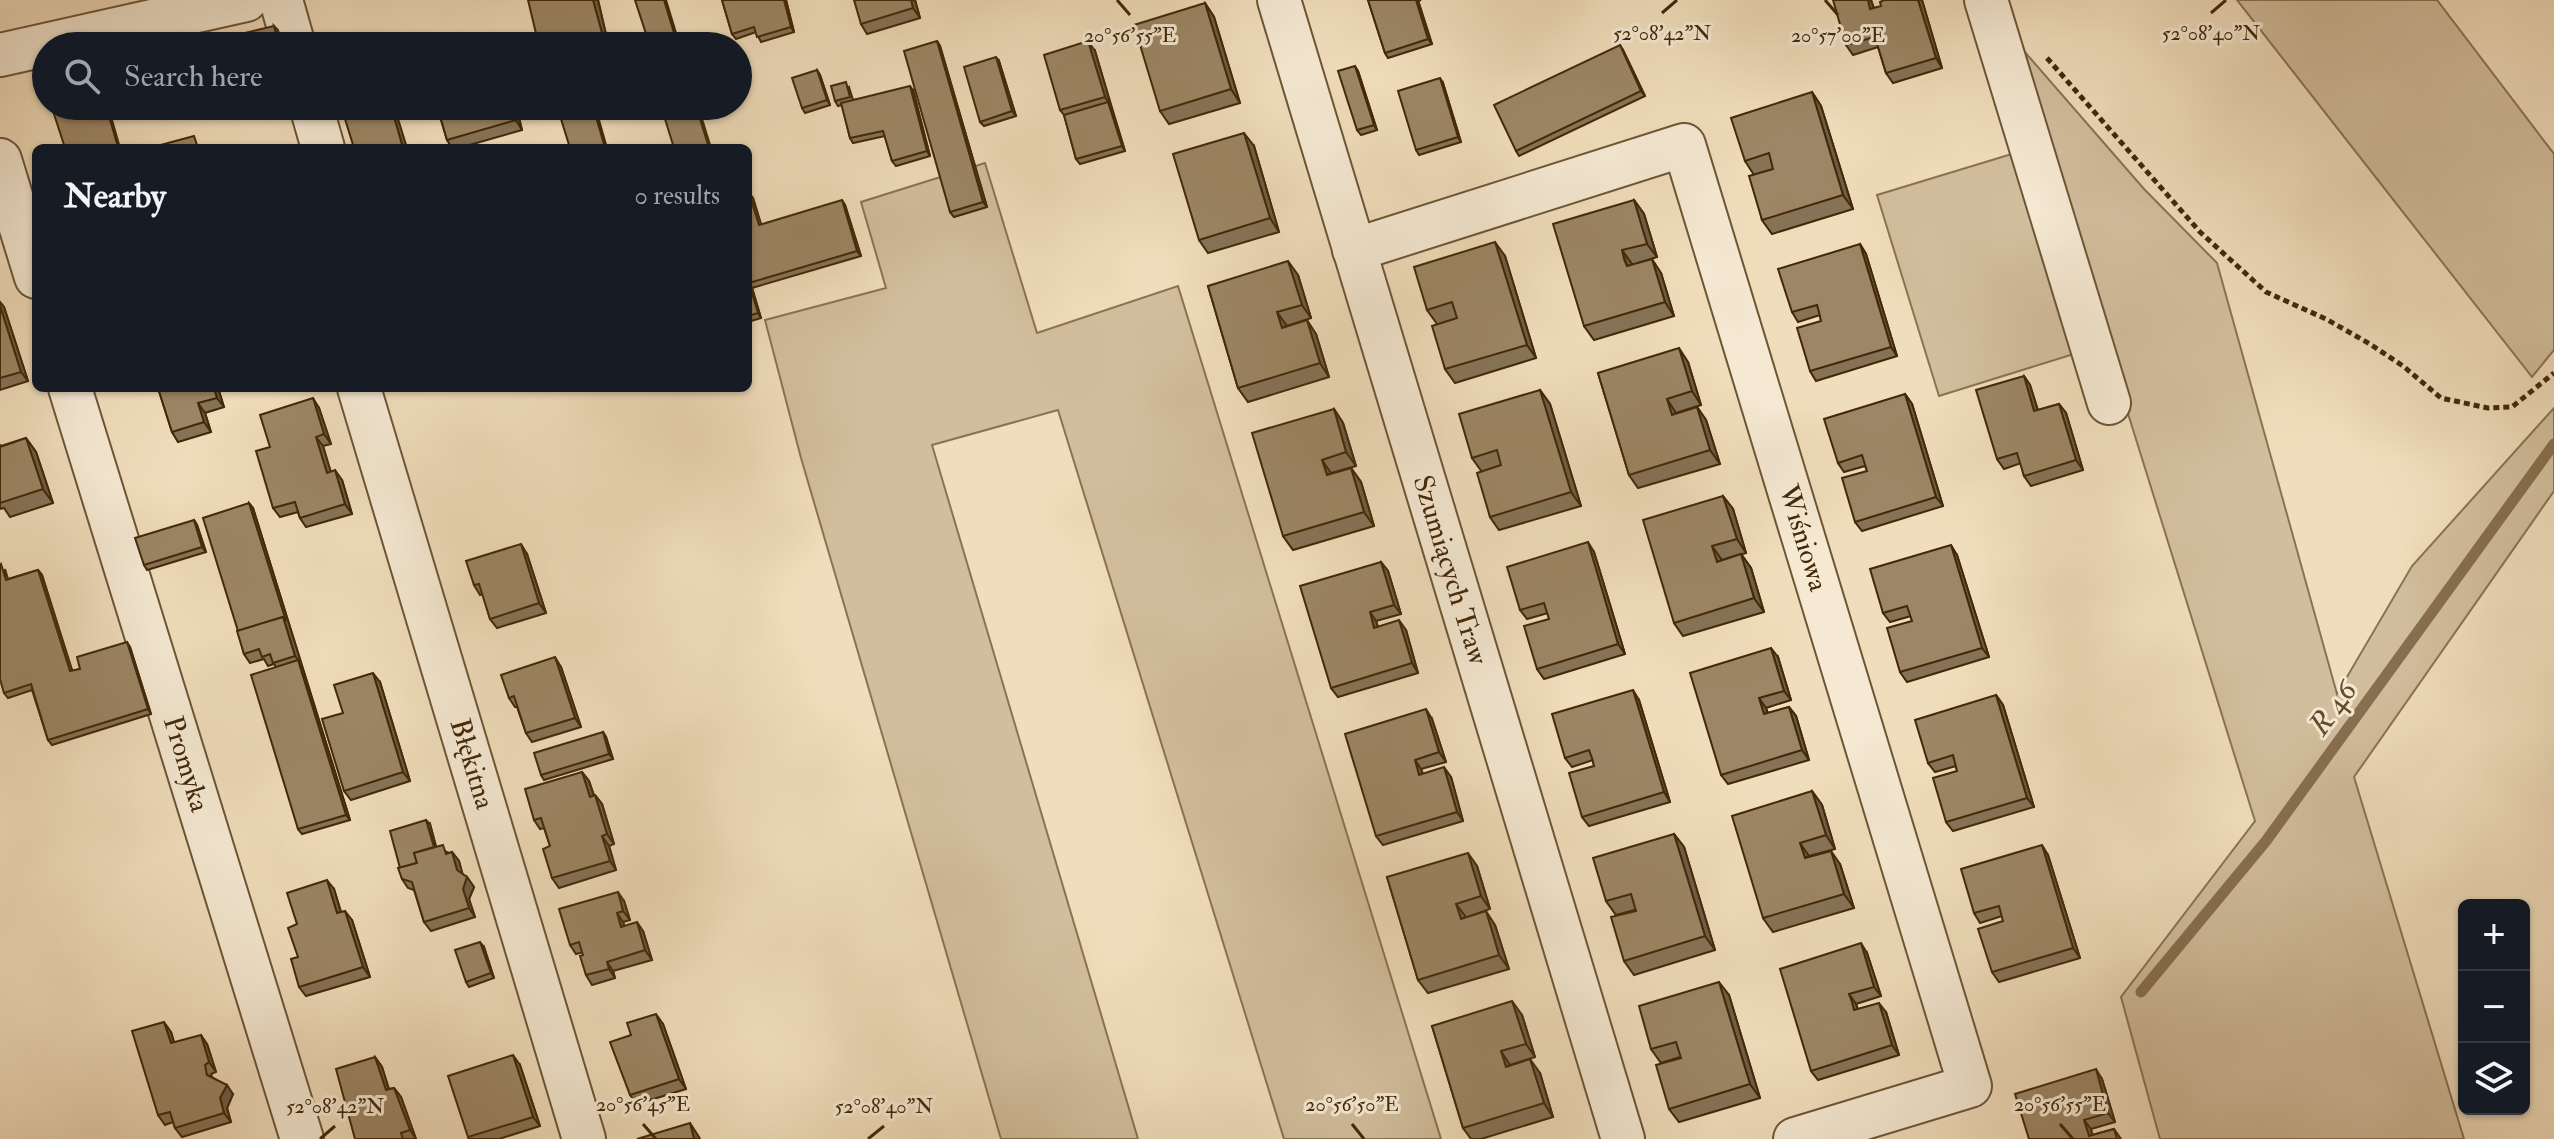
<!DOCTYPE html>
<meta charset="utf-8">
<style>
body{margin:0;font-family:"IM FELL Double Pica",serif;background:#20242c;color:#f1f3f6}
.controls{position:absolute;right:24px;bottom:24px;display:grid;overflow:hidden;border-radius:12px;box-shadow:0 2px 6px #0004}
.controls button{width:72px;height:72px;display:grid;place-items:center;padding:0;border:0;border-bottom:2px solid #363941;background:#171b24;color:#f1f3f6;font:40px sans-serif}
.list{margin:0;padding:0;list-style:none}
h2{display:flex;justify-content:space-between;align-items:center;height:104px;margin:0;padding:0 32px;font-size:34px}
h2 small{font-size:26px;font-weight:400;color:#9ea1a6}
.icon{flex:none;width:44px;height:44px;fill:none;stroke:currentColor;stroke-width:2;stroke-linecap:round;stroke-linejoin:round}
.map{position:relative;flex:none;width:2554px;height:1139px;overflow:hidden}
.search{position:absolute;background:#171b24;box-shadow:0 2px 6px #0004;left:32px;top:32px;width:720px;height:88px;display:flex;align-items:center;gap:20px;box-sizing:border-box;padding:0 28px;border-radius:44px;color:#9ea1a6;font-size:30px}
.panel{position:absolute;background:#171b24;box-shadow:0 2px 6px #0004;left:32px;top:144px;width:720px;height:248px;border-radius:12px}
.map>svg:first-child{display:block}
</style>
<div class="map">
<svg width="2554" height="1139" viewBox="0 0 2554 1139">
<rect width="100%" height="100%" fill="#f0ddbb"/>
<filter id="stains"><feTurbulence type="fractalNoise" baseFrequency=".0025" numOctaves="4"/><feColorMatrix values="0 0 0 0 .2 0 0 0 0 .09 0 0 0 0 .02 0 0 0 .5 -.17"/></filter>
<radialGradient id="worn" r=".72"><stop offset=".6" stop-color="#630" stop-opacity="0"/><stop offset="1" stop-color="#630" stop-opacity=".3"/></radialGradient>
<g fill="#d2be9d" stroke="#8a7352" stroke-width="2">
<polygon points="2237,0 2437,0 2554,154 2554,350 2532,377"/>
<polygon points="2010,35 2144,189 2217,263 2337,694 2412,566 2554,408 2554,491 2354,777 2464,1139 2160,1139 2121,997 2255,821"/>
<polygon points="2015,153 2077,353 1939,396 1877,195"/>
<polygon points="985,163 1037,333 1178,286 1441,1139 1284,1139 1058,410 932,445 1138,1139 1001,1139 801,458 765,320 886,288 861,202"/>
</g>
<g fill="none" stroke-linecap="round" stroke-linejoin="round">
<polyline stroke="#876f4f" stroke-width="11" points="2141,992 2266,841 2554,444"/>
<g stroke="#6e5535" stroke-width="46">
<g id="minor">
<polyline points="281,0 294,46"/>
<polyline points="1279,0 1623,1139"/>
<polyline points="1986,0 2109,403"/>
<polyline points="0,55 246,0"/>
<polyline points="311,106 323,148"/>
<polyline points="0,160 36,277"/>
<polyline points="1354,250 1684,145 1970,1086 1795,1139"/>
<polyline points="70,388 302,1139"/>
<polyline points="359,388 584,1139"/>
</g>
</g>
<polyline stroke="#422808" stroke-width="5" stroke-dasharray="6 4" stroke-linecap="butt" points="2047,58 2200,232 2266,292 2326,319 2370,344 2403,366 2441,398 2488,408 2512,407 2554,373"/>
<use href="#minor" stroke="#f5e9d3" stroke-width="42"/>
</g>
<g fill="#867357" stroke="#422808" stroke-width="2">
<polygon points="598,0 608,43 596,46 539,46"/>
<polygon points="722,0 786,0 794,32 761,42 756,32 736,39 732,34"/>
<polygon points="915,0 920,18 867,34 861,24"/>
<polygon points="1368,0 1421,0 1418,1 1432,44 1388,58 1385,53"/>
<polygon points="1871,0 1874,8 1922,0 1942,68 1893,83 1886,73 1878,47 1853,55 1846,45"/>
<polygon points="1205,3 1214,17 1240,103 1169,124 1160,111"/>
<polygon points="937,41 940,46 987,207 954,217 950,212"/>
<polygon points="1623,50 1645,96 1519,156 1516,151"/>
<polygon points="1095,51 1125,151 1080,164 1076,159 1064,115 1060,110"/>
<polygon points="999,61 1016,116 984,126 980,122"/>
<polygon points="817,70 820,75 830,105 805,113 802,108"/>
<polygon points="1358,71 1377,130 1361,135 1357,130"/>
<polygon points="1443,83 1461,142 1419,155 1416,150"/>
<polygon points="849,87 853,100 913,90 930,156 896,166 892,161 885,136 853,143 850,138 842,105 838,106 835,101"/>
<polygon points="1812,92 1821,106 1853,209 1772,234 1762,220 1754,175 1745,161"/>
<polygon points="264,106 287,106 287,109 268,114"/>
<polygon points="437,106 516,106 522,130 459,148 452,148 447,140"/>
<polygon points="1254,146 1279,232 1208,253 1199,240"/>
<polygon points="748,193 753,198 761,225 845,205 861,256 752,288 761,318 748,322"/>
<polygon points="1634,200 1644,214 1657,257 1632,265 1661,273 1674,316 1594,340 1584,326"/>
<polygon points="1860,244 1866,254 1897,356 1816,381 1810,371 1821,321 1820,315 1798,322 1792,312"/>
<polygon points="1505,256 1536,358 1455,383 1445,369 1437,324 1427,310"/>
<polygon points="1298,275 1311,318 1287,326 1316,334 1329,377 1248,402 1238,388 1208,286"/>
<polygon points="0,302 4,307 28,381 0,390"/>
<polygon points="1688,362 1701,405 1676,413 1697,407 1706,420 1720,464 1638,488 1629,475 1598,373"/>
<polygon points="2024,376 2030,385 2038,410 2059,404 2066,413 2083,470 2031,486 2024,476 2021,463 2004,469 1997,459"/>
<polygon points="158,388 218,388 224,407 205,413 211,432 178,442 172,432"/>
<polygon points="1540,390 1550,404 1581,506 1499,530 1490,517 1482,472 1472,458"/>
<polygon points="1905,394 1912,404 1943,506 1862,531 1855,522 1867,471 1865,466 1844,472 1838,463"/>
<polygon points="319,408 331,444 323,446 330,472 342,480 352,514 306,527 300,518 298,512 280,517 273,508 270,447"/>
<polygon points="1334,409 1343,423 1356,466 1331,473 1351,468 1361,482 1374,526 1293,550 1283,536"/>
<polygon points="26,438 36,452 53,503 10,517 4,508 0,509 0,445 1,446"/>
<polygon points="1723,496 1733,509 1746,553 1722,560 1741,554 1751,568 1764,612 1683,636 1674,623"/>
<polygon points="249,503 253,508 350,820 302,834 298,829 276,667 274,664 268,666 264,659 250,663 244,654 238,631"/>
<polygon points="194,520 197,525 206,552 147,570 144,565"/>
<polygon points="1594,552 1625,654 1544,679 1537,669 1549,619 1548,613 1527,619 1520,610"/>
<polygon points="527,554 546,613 497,628 490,619 483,594 480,595 474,585"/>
<polygon points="1957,555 1989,657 1907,682 1900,672 1912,621 1911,616 1890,622 1883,613"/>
<polygon points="1381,562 1388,571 1401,614 1376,621 1378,627 1406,630 1418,673 1338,697 1331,688"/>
<polygon points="5,569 8,579 38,570 42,575 72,671 80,669 130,647 151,714 52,745 48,740 32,690 8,698 4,693"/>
<polygon points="1778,657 1791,700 1766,708 1768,713 1789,707 1796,716 1809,760 1728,784 1721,775"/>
<polygon points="561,667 581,727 532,742 526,733 517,707 515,707 509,698"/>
<polygon points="380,682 410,781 351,800 344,791 343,713"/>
<polygon points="1996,695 2003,705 2034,807 1953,831 1946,822 1957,771 1956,766 1935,772 1928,763"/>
<polygon points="1639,700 1670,802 1589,826 1582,817 1594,766 1593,760 1572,767 1565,758"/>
<polygon points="1432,719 1446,762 1421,769 1423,774 1451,777 1463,821 1383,845 1376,836"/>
<polygon points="603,732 606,737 613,759 544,780 541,775"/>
<polygon points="582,772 589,781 594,795 595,795 602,804 614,844 609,846 616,870 559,888 552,878 550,846 544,828 540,829 534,820"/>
<polygon points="1812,791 1822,805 1835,849 1809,856 1840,864 1854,908 1773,932 1763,918"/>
<polygon points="430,824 436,847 449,853 452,852 459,861 462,874 467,877 474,887 469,899 475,917 431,931 424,922 414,890 408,888 402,879 400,868"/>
<polygon points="1674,834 1684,847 1715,950 1634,975 1624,961 1635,910 1616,915 1606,901"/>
<polygon points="2048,855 2080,958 1999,982 1992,972 2003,921 2002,916 1980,923 1974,913"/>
<polygon points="1477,866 1490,909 1468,917 1495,925 1509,969 1428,993 1418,980 1387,877"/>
<polygon points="334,889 341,912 352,920 370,977 306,996 299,987 297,924"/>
<polygon points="624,901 630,920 623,922 624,926 643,931 652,960 613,971 615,978 592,985 586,975 583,952 576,954 570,945"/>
<polygon points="484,947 494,978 469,987 466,982"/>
<polygon points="1867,953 1881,996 1856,1004 1858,1009 1886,1012 1899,1055 1818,1080 1811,1071"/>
<polygon points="1729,995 1760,1098 1679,1122 1669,1109 1680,1057 1661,1063 1651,1049"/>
<polygon points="1522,1015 1535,1057 1510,1065 1540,1073 1553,1117 1481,1139 1471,1139 1463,1128 1432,1026"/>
<polygon points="663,1024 686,1089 637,1104 630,1095 631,1035"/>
<polygon points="171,1032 174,1042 207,1044 216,1072 211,1074 212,1077 233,1094 227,1108 231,1122 182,1137 175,1128 173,1122 165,1125 158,1115"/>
<polygon points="375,1057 382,1067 389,1089 394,1088 401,1097 416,1139 355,1139"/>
<polygon points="520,1065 540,1126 499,1139 469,1139 468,1137"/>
<polygon points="2102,1079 2115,1122 2091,1129 2092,1135 2114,1129 2121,1139 2029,1139"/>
</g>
<g fill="#6d5e47" stroke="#422808" stroke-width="2">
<polygon points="593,0 598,0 608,43 602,33"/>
<polygon points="664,0 666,0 680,46 678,46"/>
<polygon points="784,0 786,0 794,32 791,27"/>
<polygon points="911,0 915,0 920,18 913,8"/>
<polygon points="1416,0 1418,0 1432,44 1428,39"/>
<polygon points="1868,0 1871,0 1877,19 1870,9"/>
<polygon points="1918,0 1922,0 1942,68 1936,58"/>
<polygon points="1205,3 1214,17 1240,103 1231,89"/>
<polygon points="274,26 278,30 282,46 279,46"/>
<polygon points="937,41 940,46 987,207 983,202"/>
<polygon points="1088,41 1095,51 1111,106 1105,97"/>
<polygon points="1620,45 1623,50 1645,96 1641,91"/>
<polygon points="996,57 999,61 1016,116 1012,111"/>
<polygon points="1355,66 1358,71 1377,130 1374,125"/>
<polygon points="817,70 820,75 830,105 827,100"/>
<polygon points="1440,78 1443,83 1461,142 1458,137"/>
<polygon points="910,86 913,90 930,156 927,151"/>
<polygon points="1812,92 1821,106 1853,209 1843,195"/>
<polygon points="1108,102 1111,106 1125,151 1122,146"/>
<polygon points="106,106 108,106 120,148 118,147"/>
<polygon points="391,106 394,106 407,148 403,148"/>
<polygon points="512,106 516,106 522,130 516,120"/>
<polygon points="593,106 595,106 607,148 605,148"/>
<polygon points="696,106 698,106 711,148 709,148"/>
<polygon points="1244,133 1254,146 1279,232 1270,218"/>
<polygon points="749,193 753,198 763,230 759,225"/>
<polygon points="842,200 845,205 861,256 857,251"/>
<polygon points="1634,200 1644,214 1657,257 1647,244"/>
<polygon points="1495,242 1505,256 1536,358 1527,345"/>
<polygon points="1860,244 1866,254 1897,356 1891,347"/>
<polygon points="1622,250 1632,264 1637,280 1627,266"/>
<polygon points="1652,259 1661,273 1674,316 1665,302"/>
<polygon points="1288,261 1298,275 1311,318 1302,305"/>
<polygon points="749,283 752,288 761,318 758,313"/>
<polygon points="0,302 4,307 28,381 21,372 0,306"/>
<polygon points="1277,312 1287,326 1282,328"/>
<polygon points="1307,320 1316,334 1329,377 1320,363"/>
<polygon points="1679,348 1688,362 1701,405 1692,391"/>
<polygon points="2024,376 2030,385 2041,421 2034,411"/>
<polygon points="214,388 218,388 224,407 217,398"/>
<polygon points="1540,390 1550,404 1581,506 1571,492"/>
<polygon points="1905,394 1912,404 1943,506 1936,497"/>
<polygon points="313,398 319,408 331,444 324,434"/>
<polygon points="1667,399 1676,413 1672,415"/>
<polygon points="198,403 205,413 211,432 204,422"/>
<polygon points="2059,404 2066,413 2083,470 2076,460"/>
<polygon points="1697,407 1706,420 1720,464 1710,450"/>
<polygon points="1334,409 1343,423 1356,466 1346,452"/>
<polygon points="316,437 323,446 334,482 327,473"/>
<polygon points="26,438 36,452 53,503 43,489"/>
<polygon points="1322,460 1331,473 1327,475"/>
<polygon points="1351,468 1361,482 1374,526 1364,512"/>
<polygon points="335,470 342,480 352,514 345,504"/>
<polygon points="1723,496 1733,509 1746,553 1737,539"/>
<polygon points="249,503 253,508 350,820 346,815 298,660 295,656"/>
<polygon points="194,520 197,525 206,552 202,547"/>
<polygon points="1588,542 1594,552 1625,654 1618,644"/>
<polygon points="521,544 527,554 546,613 539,603"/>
<polygon points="1951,545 1957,555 1989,657 1982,648"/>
<polygon points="1712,546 1722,560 1717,562"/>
<polygon points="1741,554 1751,568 1764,612 1754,598"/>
<polygon points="1381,562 1388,571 1401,614 1394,605"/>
<polygon points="38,570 42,575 74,676 70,671"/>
<polygon points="1370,612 1376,621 1381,637 1374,628"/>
<polygon points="1399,620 1406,630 1418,673 1412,663"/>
<polygon points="127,642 130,647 151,714 148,709"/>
<polygon points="1771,648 1778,657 1791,700 1784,691"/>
<polygon points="555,657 561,667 581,727 575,718"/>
<polygon points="373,673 380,682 410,781 403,772"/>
<polygon points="1633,690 1639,700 1670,802 1664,792"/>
<polygon points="1996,695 2003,705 2034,807 2027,798"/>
<polygon points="1759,698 1766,708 1771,724 1764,714"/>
<polygon points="1789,707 1796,716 1809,760 1802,750"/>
<polygon points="1426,709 1432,719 1446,762 1439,752"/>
<polygon points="603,732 606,737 613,759 609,754"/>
<polygon points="1415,760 1421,769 1426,784 1419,775"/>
<polygon points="1444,767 1451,777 1463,821 1457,812"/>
<polygon points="582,772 589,781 597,806 590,797"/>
<polygon points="1812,791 1822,805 1835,849 1826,835"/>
<polygon points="595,795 602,804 614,844 607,834"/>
<polygon points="426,820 430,824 439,857 436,852"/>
<polygon points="1674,834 1684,847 1715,950 1705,936"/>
<polygon points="602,836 609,846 616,870 610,861"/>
<polygon points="1800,843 1809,856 1805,858"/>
<polygon points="2042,845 2048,855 2080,958 2073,948"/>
<polygon points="1831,851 1840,864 1854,908 1844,894"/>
<polygon points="452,852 459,861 464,879 457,870"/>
<polygon points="1468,853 1477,866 1490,909 1481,896"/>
<polygon points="467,877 474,887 469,899 475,917 469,908 463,889"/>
<polygon points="327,880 334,889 344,922 337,913"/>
<polygon points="618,892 624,901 630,920 623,911"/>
<polygon points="1456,904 1466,917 1461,919"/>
<polygon points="345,911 352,920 370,977 363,967"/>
<polygon points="1486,911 1495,925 1509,969 1499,955"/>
<polygon points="617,913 623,922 628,936 621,927"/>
<polygon points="637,922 643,931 652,960 645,950"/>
<polygon points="480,942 484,947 494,978 491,973"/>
<polygon points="1861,943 1867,953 1881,996 1874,987"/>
<polygon points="607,962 613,971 615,978 609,969"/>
<polygon points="1719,982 1729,995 1760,1098 1750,1084"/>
<polygon points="1849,994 1856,1004 1861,1020 1854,1010"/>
<polygon points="1512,1001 1522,1015 1535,1057 1526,1044"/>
<polygon points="1879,1003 1886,1012 1899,1055 1892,1045"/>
<polygon points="656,1014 663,1024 686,1089 679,1079"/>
<polygon points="164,1022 171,1032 177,1053 171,1043"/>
<polygon points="201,1035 207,1044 216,1072 209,1062"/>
<polygon points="1501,1051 1510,1065 1506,1067"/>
<polygon points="513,1055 520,1065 540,1126 533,1117"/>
<polygon points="375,1057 382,1067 392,1100 386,1090"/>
<polygon points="1530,1059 1540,1073 1553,1117 1544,1103"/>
<polygon points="2096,1069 2102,1079 2115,1122 2108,1113"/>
<polygon points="227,1085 233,1094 227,1108 231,1122 224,1113 220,1098"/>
<polygon points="394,1088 401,1097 416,1139 410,1130"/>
<polygon points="2084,1120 2091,1129 2093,1139 2089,1136"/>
<polygon points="690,1123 699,1137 700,1139 694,1139"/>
</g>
<g fill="#9c8665" stroke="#422808" stroke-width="2">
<polygon points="528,0 593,0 602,33 551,46 539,46"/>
<polygon points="635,0 664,0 678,46 650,46"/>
<polygon points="722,0 784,0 791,27 757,37 754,27 732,34"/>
<polygon points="854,0 911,0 913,8 861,24"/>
<polygon points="1368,0 1416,0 1428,39 1385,53"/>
<polygon points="1833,0 1868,0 1870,9 1881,6 1880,2 1884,0 1918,0 1936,58 1886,73 1875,37 1846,45"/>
<polygon points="1205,3 1231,89 1160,111 1134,25"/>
<polygon points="274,26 279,46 217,46 216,40"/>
<polygon points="937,41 983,202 950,212 904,51"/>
<polygon points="1088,41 1105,97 1060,110 1044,55"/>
<polygon points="1620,45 1641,91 1516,151 1494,105"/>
<polygon points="996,57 1012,111 980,122 964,67"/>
<polygon points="1355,66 1374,125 1357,130 1338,71"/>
<polygon points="817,70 827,100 802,108 792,78"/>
<polygon points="1440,78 1458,137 1416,150 1398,91"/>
<polygon points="846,82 850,97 835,101 831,86"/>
<polygon points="910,86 927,151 892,161 883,131 850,138 841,103"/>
<polygon points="1812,92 1843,195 1762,220 1749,176 1773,169 1769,153 1745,161 1731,118"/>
<polygon points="1108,102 1122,146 1076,159 1064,115"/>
<polygon points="59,106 106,106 118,147 113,148 65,148 52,108"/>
<polygon points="341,106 391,106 403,148 354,148"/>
<polygon points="437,106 512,106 516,120 447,140"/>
<polygon points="557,106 593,106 605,148 570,148"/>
<polygon points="661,106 696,106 709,148 674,148"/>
<polygon points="1244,133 1270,218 1199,240 1173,154"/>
<polygon points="194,136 198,148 153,148 153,147"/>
<polygon points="748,193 749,193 759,225 842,200 857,251 749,283 758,313 748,316"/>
<polygon points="1634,200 1647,244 1622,250 1624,259 1627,266 1652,259 1665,302 1584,326 1553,224"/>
<polygon points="1495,242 1527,345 1445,369 1432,326 1457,318 1452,302 1427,310 1414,267"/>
<polygon points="1860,244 1891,347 1810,371 1797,328 1821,321 1819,312 1817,305 1792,312 1778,269"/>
<polygon points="1288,261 1302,305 1277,312 1282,328 1307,320 1320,363 1238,388 1208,286"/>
<polygon points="0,306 21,372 0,378"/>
<polygon points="1679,348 1692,391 1667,399 1672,415 1697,407 1710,450 1629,475 1598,373"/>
<polygon points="2024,376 2034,411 2059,404 2076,460 2024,476 2017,453 1997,459 1976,390"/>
<polygon points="158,388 214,388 217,398 198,403 204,422 172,432"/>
<polygon points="1540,390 1571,492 1490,517 1477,473 1501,465 1497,450 1472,458 1459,414"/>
<polygon points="1905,394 1936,497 1855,522 1842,478 1867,471 1862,455 1838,463 1824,419"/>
<polygon points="313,398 324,434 316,437 327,473 335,470 345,504 300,518 295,502 273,508 256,451 270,447 260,415"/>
<polygon points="1334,409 1346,452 1322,460 1327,475 1351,468 1364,512 1283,536 1252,433"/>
<polygon points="26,438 43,489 0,503 0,447"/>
<polygon points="1723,496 1737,539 1712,546 1717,562 1741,554 1754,598 1674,623 1643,520"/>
<polygon points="249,503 286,621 283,617 238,631 203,518"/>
<polygon points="194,520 202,547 144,565 135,538"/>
<polygon points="1588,542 1618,644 1537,669 1524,626 1549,619 1544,603 1520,610 1507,567"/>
<polygon points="521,544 539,603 490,619 479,584 474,585 466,561"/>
<polygon points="1951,545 1982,648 1900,672 1887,628 1912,621 1907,606 1883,613 1870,569"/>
<polygon points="1381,562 1394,605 1370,612 1374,628 1399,620 1412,663 1331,688 1300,586"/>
<polygon points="1,564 6,580 38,570 70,671 80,669 77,657 127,642 148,709 48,740 31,684 4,693 0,679 0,565"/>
<polygon points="283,617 295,656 273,663 270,654 262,657 259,649 244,654 237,631"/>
<polygon points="1771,648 1784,691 1759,698 1764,714 1789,707 1802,750 1721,775 1690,673"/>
<polygon points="555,657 575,718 526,733 514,696 509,698 501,675"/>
<polygon points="298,660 346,815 298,829 251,675"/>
<polygon points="373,673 403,772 344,791 322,719 343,713 334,685"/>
<polygon points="1633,690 1664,792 1582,817 1569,773 1594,766 1592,758 1589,750 1565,758 1552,714"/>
<polygon points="1996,695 2027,798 1946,822 1933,778 1957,771 1953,755 1928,763 1915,720"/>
<polygon points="1426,709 1439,752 1415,760 1419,775 1444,767 1457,812 1376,836 1345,734"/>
<polygon points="603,732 609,754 541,775 534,753"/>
<polygon points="582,772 590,797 595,795 607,834 602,836 610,861 552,878 543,849 550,846 541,818 534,820 525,789"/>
<polygon points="1812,791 1826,835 1800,843 1805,858 1831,851 1844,894 1763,918 1732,816"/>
<polygon points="426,820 434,847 414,853 417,863 400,868 390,831"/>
<polygon points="1674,834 1705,936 1624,961 1611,917 1636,911 1631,894 1606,901 1593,858"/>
<polygon points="443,845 446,854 452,852 457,870 467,877 463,889 469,908 424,922 412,882 402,879 398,868 417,863 414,853"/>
<polygon points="2042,845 2073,948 1992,972 1978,929 2003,921 1999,906 1974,913 1961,869"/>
<polygon points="1468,853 1481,896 1456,904 1461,919 1486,911 1499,955 1418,980 1387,877"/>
<polygon points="327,880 337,913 345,911 363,967 299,987 291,959 298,957 288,928 297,924 287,893"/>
<polygon points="618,892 623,911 617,913 621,927 637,922 645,950 607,962 609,969 586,975 580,956 583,955 579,942 570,945 559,909"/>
<polygon points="480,942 491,973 466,982 455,950"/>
<polygon points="1861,943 1874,987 1849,994 1852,1002 1854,1010 1879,1003 1892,1045 1811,1071 1780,969"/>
<polygon points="1719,982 1750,1084 1669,1109 1656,1065 1681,1058 1676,1042 1651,1049 1639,1006"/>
<polygon points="1512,1001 1526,1044 1501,1051 1506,1067 1530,1059 1544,1103 1463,1128 1432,1026"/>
<polygon points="656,1014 679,1079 630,1095 610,1042 631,1035 627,1023"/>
<polygon points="164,1022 171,1043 201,1035 209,1062 205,1065 207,1075 227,1085 220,1098 224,1113 175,1128 170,1112 158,1115 132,1031"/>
<polygon points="513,1055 533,1117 468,1137 448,1076"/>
<polygon points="375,1057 386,1090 394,1088 410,1130 401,1133 403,1139 355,1139 336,1069"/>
<polygon points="2096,1069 2108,1113 2084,1120 2089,1136 2114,1129 2117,1139 2029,1139 2015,1094"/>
<polygon points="690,1123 694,1139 637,1139"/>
</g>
<path fill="none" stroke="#422808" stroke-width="3" d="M1117 0 1130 15M1825 0 1838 15M1662 13 1677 0M2211 13 2226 0M643 1124 656 1139M1352 1124 1364 1139M2060 1124 2073 1139M320 1139 335 1126M868 1139 884 1126"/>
<g text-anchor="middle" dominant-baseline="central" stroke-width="6" stroke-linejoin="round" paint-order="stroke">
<g font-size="28" fill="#422808" stroke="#f5e9d3">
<text transform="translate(1803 538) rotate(73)">Wiśniowa</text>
<text transform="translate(1450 570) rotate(73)">Szumiących Traw</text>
<text transform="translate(186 764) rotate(73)">Promyka</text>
<text transform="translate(472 764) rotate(73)">Błękitna</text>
</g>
<g font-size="30" font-style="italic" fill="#644c2b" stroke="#f5e9d3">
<text transform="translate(2333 708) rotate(-54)">R 46</text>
</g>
</g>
<g font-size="20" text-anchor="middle" fill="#422808" stroke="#f5e9d3" stroke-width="6" stroke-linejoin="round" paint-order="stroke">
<text x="1662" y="40">52°08'42"N</text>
<text x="2211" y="40">52°08'40"N</text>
<text x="1130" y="42">20°56'55"E</text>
<text x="1838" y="42">20°57'00"E</text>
<text x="643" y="1111">20°56'45"E</text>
<text x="1352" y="1111">20°56'50"E</text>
<text x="2060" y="1111">20°56'55"E</text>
<text x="335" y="1113">52°08'42"N</text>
<text x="884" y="1113">52°08'40"N</text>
</g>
<rect width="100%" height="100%" filter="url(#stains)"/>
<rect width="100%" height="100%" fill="url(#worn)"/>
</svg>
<div class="controls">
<button>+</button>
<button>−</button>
<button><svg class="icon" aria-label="layers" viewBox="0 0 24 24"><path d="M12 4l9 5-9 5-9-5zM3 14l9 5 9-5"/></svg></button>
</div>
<div class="search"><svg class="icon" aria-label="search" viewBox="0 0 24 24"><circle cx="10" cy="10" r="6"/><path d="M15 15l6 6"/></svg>Search here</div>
<section class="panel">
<h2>Nearby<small>0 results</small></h2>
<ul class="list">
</ul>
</section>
</div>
